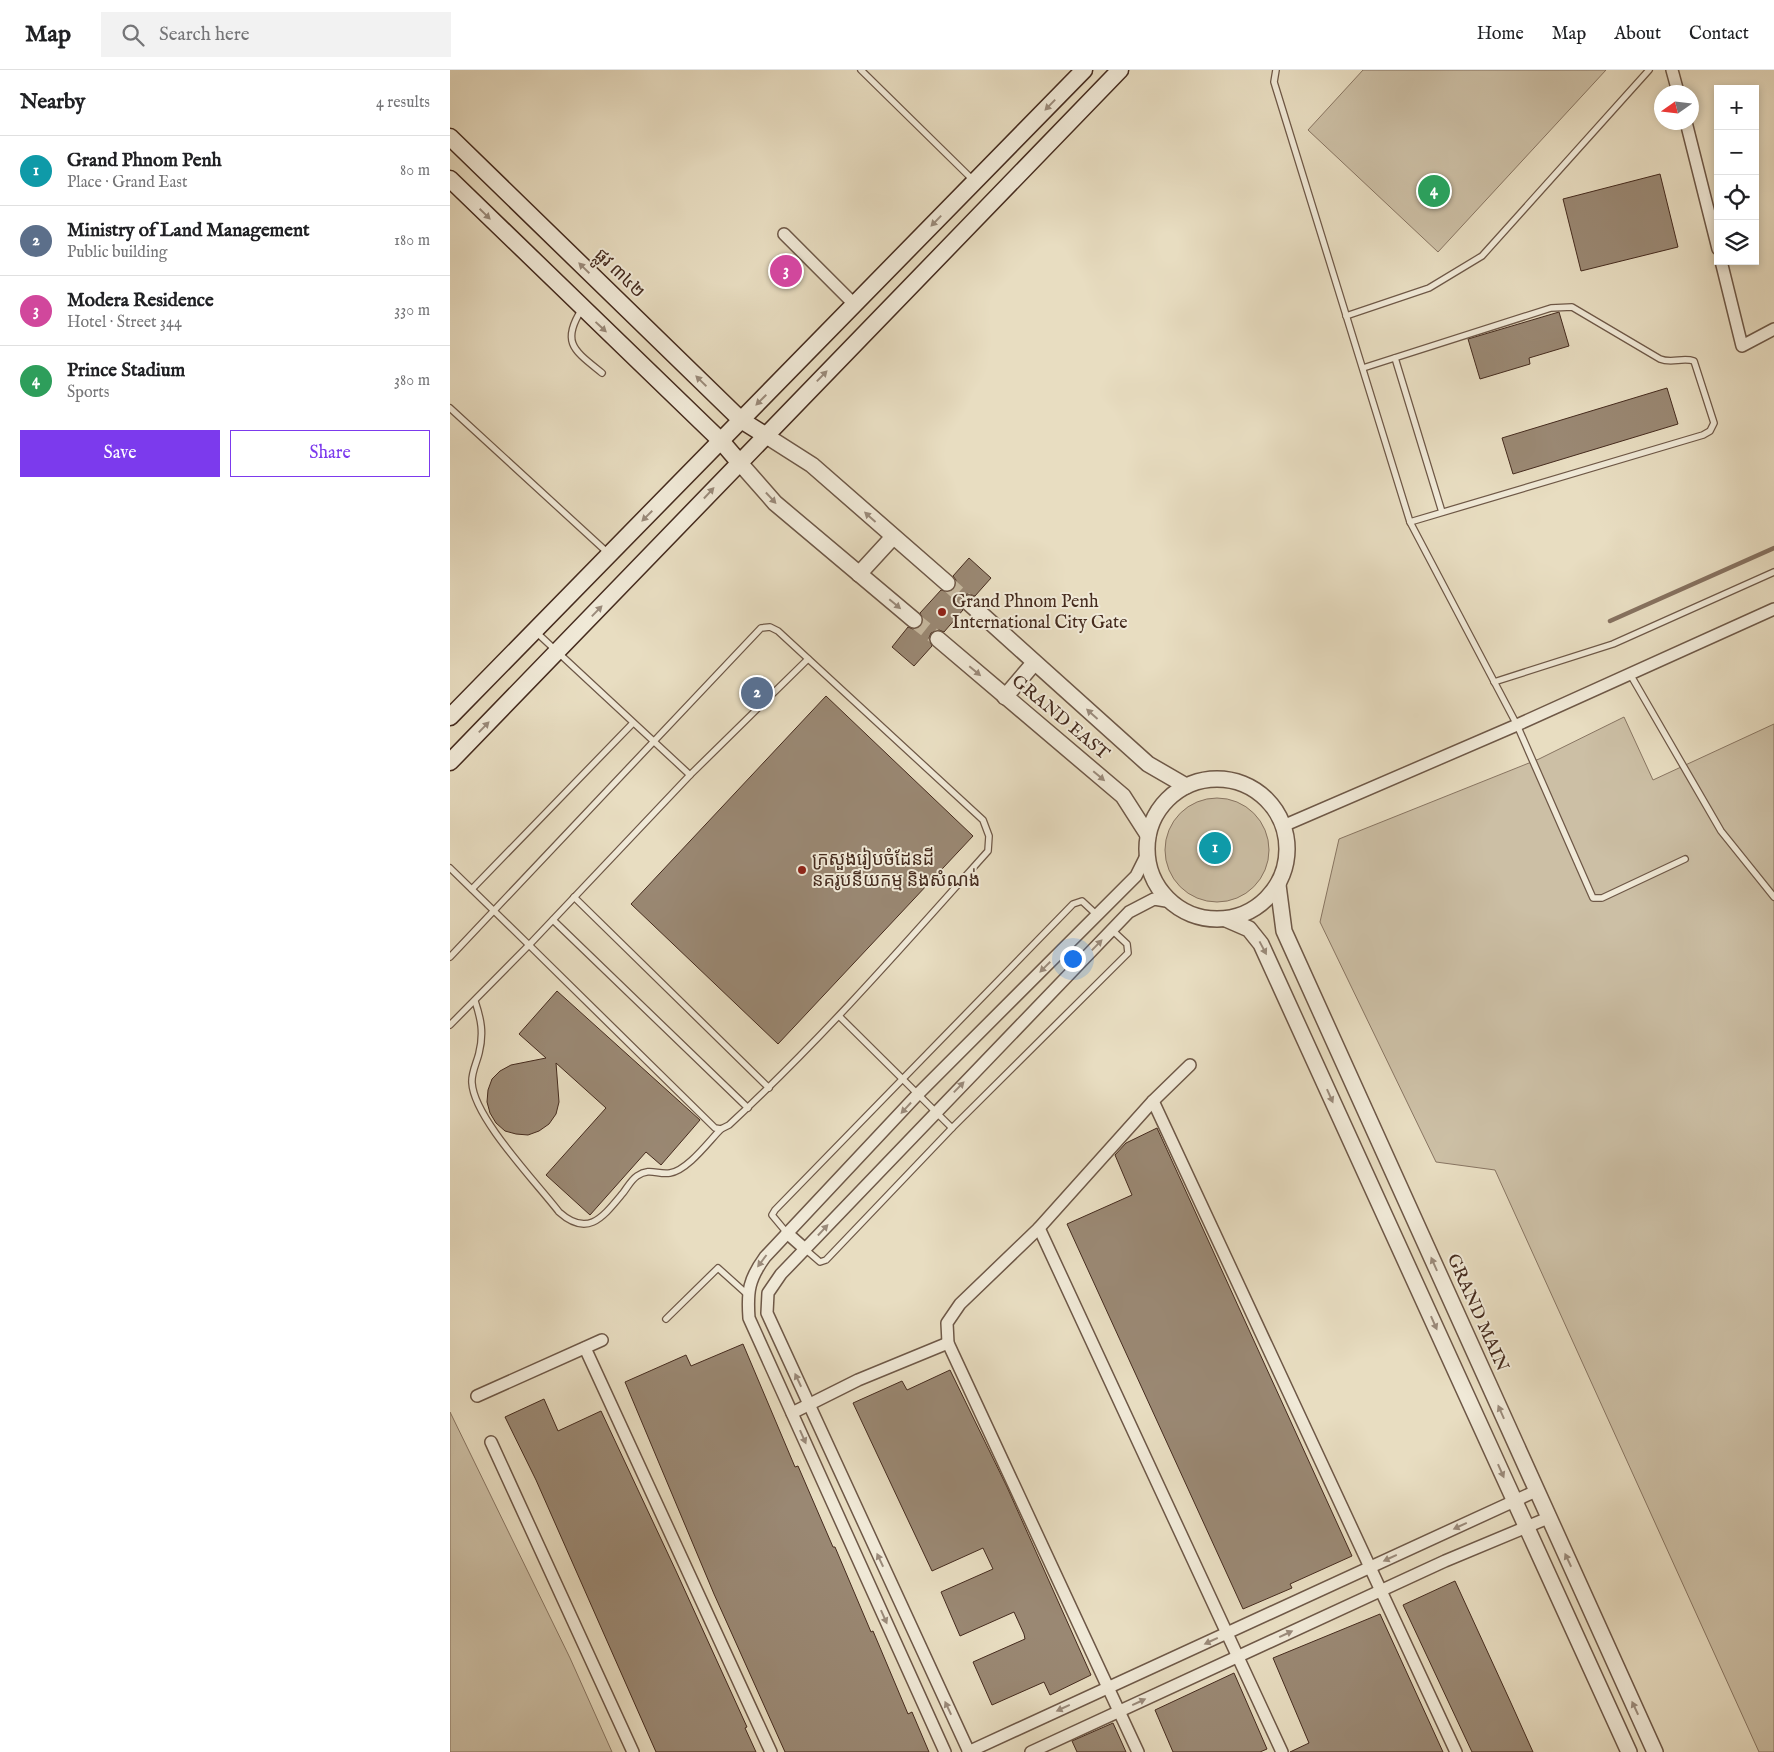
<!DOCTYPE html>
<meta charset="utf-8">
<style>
body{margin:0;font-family:"IM FELL English","Noto Sans Khmer",serif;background:#f2f2f2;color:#202124}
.controls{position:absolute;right:15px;top:15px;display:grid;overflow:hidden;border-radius:0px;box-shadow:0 2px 8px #0003}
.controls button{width:45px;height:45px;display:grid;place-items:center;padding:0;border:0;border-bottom:1px solid #e0e0e0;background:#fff;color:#202124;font:25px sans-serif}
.compass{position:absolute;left:1204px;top:15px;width:45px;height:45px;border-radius:50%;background:#fff;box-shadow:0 2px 8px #0003;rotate:256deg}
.you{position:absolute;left:622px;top:888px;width:18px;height:18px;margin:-12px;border:4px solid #fff;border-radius:50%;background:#1a73e8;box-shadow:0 0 0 8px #1a73e833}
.badge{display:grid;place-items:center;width:32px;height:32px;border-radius:50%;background:#7c3aed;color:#fff;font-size:16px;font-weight:700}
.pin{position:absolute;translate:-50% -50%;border:2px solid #fff;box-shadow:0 1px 5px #0006}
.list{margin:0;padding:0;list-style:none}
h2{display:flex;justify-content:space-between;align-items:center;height:65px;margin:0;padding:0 20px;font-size:21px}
h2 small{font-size:16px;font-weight:400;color:#757577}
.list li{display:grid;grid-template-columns:32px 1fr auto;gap:15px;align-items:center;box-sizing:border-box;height:70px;padding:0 20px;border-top:1px solid #e0e0e0}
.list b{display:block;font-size:19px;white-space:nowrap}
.list p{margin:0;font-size:16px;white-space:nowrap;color:#757577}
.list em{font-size:16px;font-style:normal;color:#757577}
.actions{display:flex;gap:10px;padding:15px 20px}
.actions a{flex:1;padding:11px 0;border:1px solid #7c3aed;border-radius:0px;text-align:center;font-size:18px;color:#7c3aed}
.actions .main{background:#7c3aed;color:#fff}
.icon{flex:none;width:28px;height:28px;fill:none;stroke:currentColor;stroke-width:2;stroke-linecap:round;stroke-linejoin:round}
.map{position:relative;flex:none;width:1324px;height:1682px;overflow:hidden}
header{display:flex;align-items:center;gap:30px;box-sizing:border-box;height:70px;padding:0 25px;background:#fff;border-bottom:1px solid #e0e0e0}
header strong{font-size:24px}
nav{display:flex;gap:28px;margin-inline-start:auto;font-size:18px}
.search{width:350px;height:45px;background:#f2f2f2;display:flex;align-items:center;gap:12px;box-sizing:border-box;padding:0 18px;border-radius:0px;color:#757577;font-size:19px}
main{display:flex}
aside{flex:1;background:#fff}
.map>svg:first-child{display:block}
</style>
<header>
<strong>Map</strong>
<div class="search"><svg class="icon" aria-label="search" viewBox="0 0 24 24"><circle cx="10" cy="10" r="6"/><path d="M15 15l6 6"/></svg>Search here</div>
<nav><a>Home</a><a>Map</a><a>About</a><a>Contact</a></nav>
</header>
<main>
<aside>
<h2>Nearby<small>4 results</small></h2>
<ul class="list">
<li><span class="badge" style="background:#0f9aa8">1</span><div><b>Grand Phnom Penh</b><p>Place · Grand East</p></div><em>80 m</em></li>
<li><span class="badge" style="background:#5c6f8a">2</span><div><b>Ministry of Land Management</b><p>Public building</p></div><em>180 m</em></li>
<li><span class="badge" style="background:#d1479c">3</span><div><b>Modera Residence</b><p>Hotel · Street 344</p></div><em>330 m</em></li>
<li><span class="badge" style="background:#2e9e5b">4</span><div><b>Prince Stadium</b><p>Sports</p></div><em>380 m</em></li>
</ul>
<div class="actions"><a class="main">Save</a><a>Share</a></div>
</aside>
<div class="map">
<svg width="1324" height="1682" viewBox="0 0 1324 1682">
<rect width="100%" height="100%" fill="#e8ddc1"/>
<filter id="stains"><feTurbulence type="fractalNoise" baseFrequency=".004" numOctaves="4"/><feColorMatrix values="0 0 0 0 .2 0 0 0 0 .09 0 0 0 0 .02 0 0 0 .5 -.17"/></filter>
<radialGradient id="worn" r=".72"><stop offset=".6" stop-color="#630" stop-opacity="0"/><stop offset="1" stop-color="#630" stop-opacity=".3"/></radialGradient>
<g fill="#ccbfa5" stroke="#887562">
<polygon points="913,0 1156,0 988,182 858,60"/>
<polygon points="1174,647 1203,710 1324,654 1324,1682 1309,1682 1045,1100 986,1092 870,852 889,769 1089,689"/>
<circle cx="767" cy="780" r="52"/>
<polygon points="0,1342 120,1588 162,1682 0,1682"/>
</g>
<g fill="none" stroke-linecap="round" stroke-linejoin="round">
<polyline stroke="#86715f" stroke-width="4.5" points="1160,551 1324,478"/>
</g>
<g fill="#9a8873" stroke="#452b1e">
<polygon points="1210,104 1228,177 1131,201 1113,129"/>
<polygon points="1109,242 1119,276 1079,288 1080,294 1030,309 1018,269"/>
<polygon points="1217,318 1228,354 1063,404 1052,368"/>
<polygon points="519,488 541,508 525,526 517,524 512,527 510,535 513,540 494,562 489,560 481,563 479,568 482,576 464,596 442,577 458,557 463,559 471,556 473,551 470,543 491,520 500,522 504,519 506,510 503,506"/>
<polygon points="376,626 523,766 328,974 181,834"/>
<polygon points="107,921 250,1050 211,1095 196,1082 140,1145 96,1105 156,1038 106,993 109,1032 106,1044 99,1054 89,1061 78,1065 66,1064 55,1061 46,1053 40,1043 37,1032 38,1020 42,1009 50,1001 61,995 96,988 69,964"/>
<polygon points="707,1058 902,1486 840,1514 842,1518 793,1539 617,1154 682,1125 665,1085 676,1073"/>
<polygon points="293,1274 345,1397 348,1396 383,1477 385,1477 421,1562 423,1561 458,1644 462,1642 479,1682 335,1682 264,1524 175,1312 236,1285 241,1296"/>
<polygon points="500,1300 557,1417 641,1605 600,1625 594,1612 542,1635 523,1592 575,1569 574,1564 564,1542 510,1566 491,1522 543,1499 533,1478 482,1501 403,1333 452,1311 457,1320"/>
<polygon points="94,1329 108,1361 151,1341 226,1501 297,1657 295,1658 306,1682 206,1682 86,1410 55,1347"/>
<polygon points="1005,1511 1061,1633 1083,1682 1022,1682 953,1535"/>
<polygon points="930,1544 993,1682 840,1682 859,1673 823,1588"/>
<polygon points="784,1603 817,1679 810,1682 723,1682 705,1640"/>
<polygon points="663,1653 676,1682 627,1682 622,1671"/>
</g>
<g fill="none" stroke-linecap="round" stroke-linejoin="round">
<g stroke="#c7b9a0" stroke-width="15" stroke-dasharray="15 8" stroke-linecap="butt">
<polyline points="497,513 519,533"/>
<polyline points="464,550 488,569"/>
</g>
<g stroke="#6e5847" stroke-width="8">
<g id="service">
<polyline points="411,0 523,110"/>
<polyline points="826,0 824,12 960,452 1067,655 1139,819 1143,828 1152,828 1235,789"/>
<path d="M132 239C110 273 125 281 152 303"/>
<polyline points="896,246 979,218 1032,186 1199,0"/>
<polyline points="945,288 992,442"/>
<path d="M913 298 1101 238 1122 237 1210 289C1222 294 1232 287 1244 291L1264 353 1260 361 1253 365 960 452"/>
<polyline points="0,338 158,483"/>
<polyline points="1180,604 1271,761 1324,827"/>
<polyline points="1044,612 1163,574 1324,502"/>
<polyline points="240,705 358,589"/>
<polyline points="0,798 79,875 240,705 86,562"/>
<polyline points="22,819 183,653"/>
<polyline points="124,827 319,1018"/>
<polyline points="103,850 298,1038"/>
<path d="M0 887 311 558 320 557 328 561 533 750 539 766 538 781C454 875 371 970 279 1055L271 1059 265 1058 79 875 0 955"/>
<path d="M25 931C31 949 34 963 29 983 27 992 21 1003 22 1013 24 1048 86 1112 109 1142 138 1168 153 1147 173 1123 177 1118 181 1110 187 1106 200 1097 207 1105 220 1103 238 1100 259 1071 271 1059"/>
<polyline points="390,947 502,1058"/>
<polyline points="337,1163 322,1145 325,1140 623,834 632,831 647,845"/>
<polyline points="355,1179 370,1192 376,1190 502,1058 678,883 677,874 662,860"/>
<polyline points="216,1249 268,1198 298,1225"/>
</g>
</g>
<g stroke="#6e5847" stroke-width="14">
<g id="minor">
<polyline points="1222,0 1228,22"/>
<polyline points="1236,52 1268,179"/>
<polyline points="334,164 405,235"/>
<polyline points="1271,191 1292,276 1324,259"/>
<polyline points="833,756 1067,655 1324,539"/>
<polyline points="703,1031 1006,1682"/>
<polyline points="589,1158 832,1682"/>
<polyline points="337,1163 355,1179"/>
<polyline points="135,1278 321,1682"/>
<polyline points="27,1326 152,1270"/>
<polyline points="342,1343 408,1310 498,1273"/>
<polyline points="41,1372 183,1682"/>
<path d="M495 1682 299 1248C297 1221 299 1209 315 1187L468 1024 686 806 697 784"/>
<polyline points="518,1682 1086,1421"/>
<polyline points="519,1682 317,1243 318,1223 331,1204 679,842 704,829 722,832"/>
<polyline points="581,1682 995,1491 1098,1448"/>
<polyline points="688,1682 498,1273 497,1253 510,1234 589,1158 703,1031 740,995"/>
</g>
</g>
<g stroke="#6e5847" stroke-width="18">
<g id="tertiary">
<polyline points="315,365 362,395 497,513"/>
<polyline points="289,392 325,433 464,550"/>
<polyline points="409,504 443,467"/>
<polyline points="519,533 698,694 736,716"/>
<polyline points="488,569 673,726 698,765"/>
<polyline points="555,627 584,593"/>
<circle cx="767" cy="779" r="70"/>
<polyline points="828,815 834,861 1205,1682"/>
<polyline points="776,849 799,859 811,874 1179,1682"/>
</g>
</g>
<g stroke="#452b1e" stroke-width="19">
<g id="secondary">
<polyline points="0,67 291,350 315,365"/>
<polyline points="0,109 271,371 289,392"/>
<polyline points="0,647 634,0"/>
<polyline points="0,692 670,0"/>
</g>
</g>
<use href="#service" stroke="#f0e9d7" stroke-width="5.5"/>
<use href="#minor" stroke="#f0e9d7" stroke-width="11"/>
<use href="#tertiary" stroke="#f0e9d7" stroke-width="15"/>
<use href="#secondary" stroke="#f0e9d7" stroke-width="16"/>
</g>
<defs><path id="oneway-solid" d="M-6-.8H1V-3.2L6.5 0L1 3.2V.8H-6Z" transform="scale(1.25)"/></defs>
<g fill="#9a8a7a">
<use href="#oneway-solid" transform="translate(600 35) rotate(134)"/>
<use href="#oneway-solid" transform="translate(35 144) rotate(44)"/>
<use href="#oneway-solid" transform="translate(486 151) rotate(134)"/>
<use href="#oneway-solid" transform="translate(134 198) rotate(-136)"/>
<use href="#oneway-solid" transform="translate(151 257) rotate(43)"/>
<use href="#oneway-solid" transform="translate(372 306) rotate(-46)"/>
<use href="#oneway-solid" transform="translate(251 311) rotate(-136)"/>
<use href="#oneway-solid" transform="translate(311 330) rotate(135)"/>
<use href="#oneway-solid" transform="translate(259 423) rotate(-47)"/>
<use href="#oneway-solid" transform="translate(321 428) rotate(47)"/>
<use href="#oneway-solid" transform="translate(197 446) rotate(135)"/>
<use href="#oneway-solid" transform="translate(420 447) rotate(-138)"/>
<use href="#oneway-solid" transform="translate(445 534) rotate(40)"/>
<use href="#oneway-solid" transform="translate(147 541) rotate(-46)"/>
<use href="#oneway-solid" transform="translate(525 601) rotate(40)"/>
<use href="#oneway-solid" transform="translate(642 644) rotate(-138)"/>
<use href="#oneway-solid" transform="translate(34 657) rotate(-46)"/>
<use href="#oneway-solid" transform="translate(649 706) rotate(40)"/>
<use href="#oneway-solid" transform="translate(647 875) rotate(-46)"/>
<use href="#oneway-solid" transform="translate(813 878) rotate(62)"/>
<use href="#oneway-solid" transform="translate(595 897) rotate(135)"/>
<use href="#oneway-solid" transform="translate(509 1017) rotate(-46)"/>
<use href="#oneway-solid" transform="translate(880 1026) rotate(66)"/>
<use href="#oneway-solid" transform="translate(456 1038) rotate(133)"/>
<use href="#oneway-solid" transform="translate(373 1160) rotate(-47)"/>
<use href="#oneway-solid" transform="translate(312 1191) rotate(127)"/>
<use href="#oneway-solid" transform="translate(984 1194) rotate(-114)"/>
<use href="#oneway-solid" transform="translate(984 1253) rotate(66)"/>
<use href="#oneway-solid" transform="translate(348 1310) rotate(-115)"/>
<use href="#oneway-solid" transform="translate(1051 1342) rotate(-114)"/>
<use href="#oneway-solid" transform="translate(353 1367) rotate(66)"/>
<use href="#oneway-solid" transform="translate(1051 1401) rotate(66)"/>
<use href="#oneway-solid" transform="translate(1010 1456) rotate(155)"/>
<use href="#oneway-solid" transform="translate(940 1488) rotate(155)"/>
<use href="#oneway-solid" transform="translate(430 1490) rotate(-115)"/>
<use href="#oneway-solid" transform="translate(1118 1490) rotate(-115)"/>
<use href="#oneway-solid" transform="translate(434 1547) rotate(66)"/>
<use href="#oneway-solid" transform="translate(836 1564) rotate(-25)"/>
<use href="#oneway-solid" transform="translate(761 1571) rotate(155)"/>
<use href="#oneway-solid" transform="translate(689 1632) rotate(-25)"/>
<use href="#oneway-solid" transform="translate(498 1638) rotate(-115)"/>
<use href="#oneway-solid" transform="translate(613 1638) rotate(155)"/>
<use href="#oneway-solid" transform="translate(1185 1638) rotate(-115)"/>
</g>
<g fill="#8f2418" stroke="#f0e9d7" stroke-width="2">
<circle cx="492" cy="542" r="5"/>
<circle cx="352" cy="800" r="5"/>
</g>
<g text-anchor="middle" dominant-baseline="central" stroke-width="4" stroke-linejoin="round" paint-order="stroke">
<g font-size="18" fill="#452b1e" stroke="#f0e9d7">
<text transform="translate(169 204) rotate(44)">ផ្លូវ ៣៤២</text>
<text transform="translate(610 648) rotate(40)">GRAND EAST</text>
<text transform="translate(1027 1243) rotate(66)">GRAND MAIN</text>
</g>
<g font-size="18" fill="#452b1e" stroke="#f0e9d7" text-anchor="start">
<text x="502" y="532">Grand Phnom Penh<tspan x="502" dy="21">International City Gate</tspan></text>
<text x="362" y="790">ក្រសួងរៀបចំដែនដី<tspan x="362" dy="21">នគរូបនីយកម្ម និងសំណង់</tspan></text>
</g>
</g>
<rect width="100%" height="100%" filter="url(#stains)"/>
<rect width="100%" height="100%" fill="url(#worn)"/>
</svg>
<div class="controls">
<button>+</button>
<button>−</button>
<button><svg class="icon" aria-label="locate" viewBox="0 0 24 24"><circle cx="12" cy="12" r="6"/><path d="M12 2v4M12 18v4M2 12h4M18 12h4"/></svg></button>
<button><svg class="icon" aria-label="layers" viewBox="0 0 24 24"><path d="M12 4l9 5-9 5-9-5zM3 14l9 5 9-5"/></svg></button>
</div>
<svg class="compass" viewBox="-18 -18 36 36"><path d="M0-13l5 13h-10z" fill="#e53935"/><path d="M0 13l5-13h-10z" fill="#757577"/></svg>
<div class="you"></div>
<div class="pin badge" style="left:765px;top:778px;background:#0f9aa8">1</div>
<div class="pin badge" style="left:307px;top:623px;background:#5c6f8a">2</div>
<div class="pin badge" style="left:336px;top:201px;background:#d1479c">3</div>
<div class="pin badge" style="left:984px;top:121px;background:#2e9e5b">4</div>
</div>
</main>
